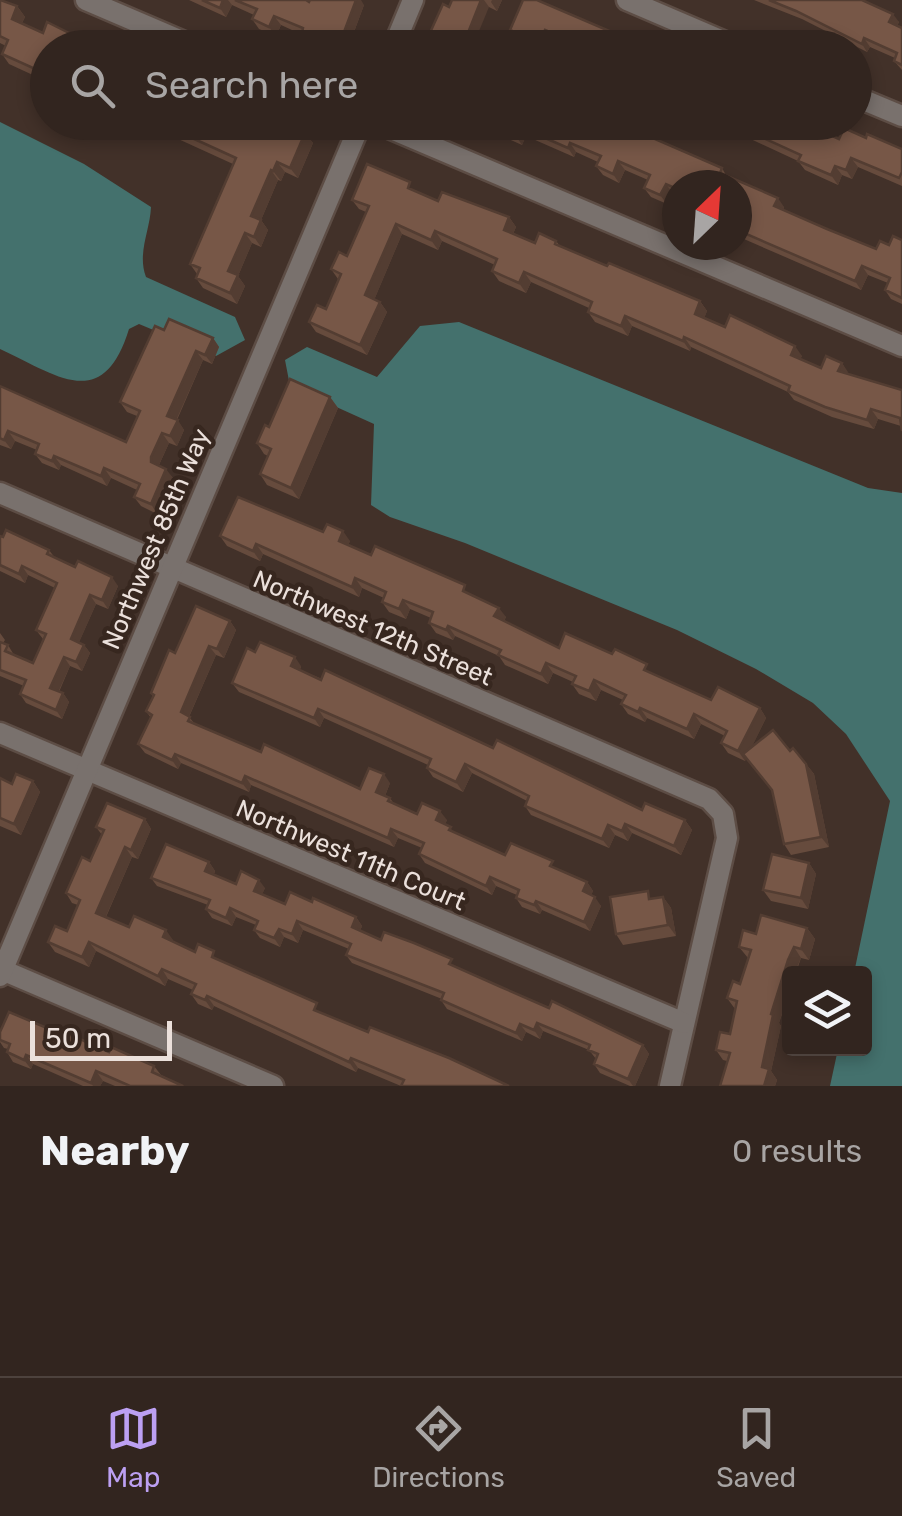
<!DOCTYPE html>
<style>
body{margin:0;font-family:Rubik,sans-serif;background:#3a2d28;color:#f1f3f6}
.controls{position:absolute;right:30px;bottom:30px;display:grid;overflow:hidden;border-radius:10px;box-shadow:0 5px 15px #0003}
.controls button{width:90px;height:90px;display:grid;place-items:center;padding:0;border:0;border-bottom:2px solid #4d423d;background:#32251f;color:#f1f3f6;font:50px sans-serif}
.compass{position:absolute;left:662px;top:170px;width:90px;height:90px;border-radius:50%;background:#32251f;box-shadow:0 5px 15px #0003;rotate:25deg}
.scale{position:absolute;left:30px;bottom:25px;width:142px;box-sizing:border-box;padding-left:10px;border:5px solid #ebe0db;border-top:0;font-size:28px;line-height:35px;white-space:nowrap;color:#ebe0db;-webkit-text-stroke:8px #37271f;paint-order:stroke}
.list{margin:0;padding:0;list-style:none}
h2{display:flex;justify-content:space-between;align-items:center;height:130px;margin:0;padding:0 40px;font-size:42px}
h2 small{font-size:32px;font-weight:400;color:#a8a5a4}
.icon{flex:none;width:55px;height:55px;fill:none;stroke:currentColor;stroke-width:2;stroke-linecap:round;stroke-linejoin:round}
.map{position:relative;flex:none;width:902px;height:1086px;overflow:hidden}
.search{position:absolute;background:#32251f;box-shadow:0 5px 15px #0003;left:30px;right:30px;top:30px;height:110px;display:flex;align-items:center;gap:25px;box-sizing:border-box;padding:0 35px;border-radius:55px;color:#a8a5a4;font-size:38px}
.sheet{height:290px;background:#32251f}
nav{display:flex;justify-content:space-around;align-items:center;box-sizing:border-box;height:140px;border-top:2px solid #4d423d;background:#32251f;font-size:28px;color:#a8a5a4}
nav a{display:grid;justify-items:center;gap:5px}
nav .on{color:#bca0f2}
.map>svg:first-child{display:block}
</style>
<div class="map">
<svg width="902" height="1086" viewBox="0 0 902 1086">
<rect width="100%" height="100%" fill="#423129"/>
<g fill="#44716d">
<path d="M0 122 84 164 151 207C150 231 137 253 146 277L235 317 245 340 216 356 139 324 129 329C103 413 58 376 0 349Z"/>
<polygon points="459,322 868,488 902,493 902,1086 830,1086 838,1049 864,1048 864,974 854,973 890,801 846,734 813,703 756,669 677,630 465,543 390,517 371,505 374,424 290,386 285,360 307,347 377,377 420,326"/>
</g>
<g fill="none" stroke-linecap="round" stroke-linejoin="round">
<g stroke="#5d4d45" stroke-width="25">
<g id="street">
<polyline points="86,0 198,48"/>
<polyline points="627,0 739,48"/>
<polyline points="393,48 413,0"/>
<polyline points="854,96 902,116"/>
<polyline points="375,122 902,346"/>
<polyline points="0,493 709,799 723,814 727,838 670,1086"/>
<polyline points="0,733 684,1023"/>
<polyline points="0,969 273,1086"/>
<polyline points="0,976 361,122"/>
</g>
</g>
<use href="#street" stroke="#79716d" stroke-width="20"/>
</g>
<g fill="#664b3d">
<polygon points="0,0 17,6 25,17 22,23 48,48 48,82 9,64 2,54 6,46 0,43"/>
<polygon points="189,0 306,0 309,2 364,5 348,48 310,48 312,44 308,42 303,35 281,25 276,36 259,29 252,19 254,15 232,5 226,17"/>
<polygon points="452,0 502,0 497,11 489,7 449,7"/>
<polygon points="523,0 649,48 571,48 552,39 548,48 536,48 516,39 510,30"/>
<polygon points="754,0 862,0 899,22 897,26 902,28 902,70 894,61 895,58 870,47 867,52 802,19"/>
<polygon points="141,122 262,122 261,125 284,135 305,133 313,143 298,178 285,172 281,181 278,180 261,220 268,230 261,247 252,243 238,276 245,286 237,304 203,288 196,278 197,274 190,264 233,164"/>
<polygon points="477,122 616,122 722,168 727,177 784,207 783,210 827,229 876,249 902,240 902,304 891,299 885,290 888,283 868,275 861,290 737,236 737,185 677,185 677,195 672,192 667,204 651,197 644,188 648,180 625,170 619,183 603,175 596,166 598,162 576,152 574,157 526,136 522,145 479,126"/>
<polygon points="714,122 817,122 819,125 817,129 839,139 866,138 902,149 902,186 858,167 852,179 842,175 838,185 805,170 798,161"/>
<polygon points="417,192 438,201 509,217 516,227 513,234 535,243 556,241 560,246 607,266 700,301 707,311 704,318 802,356 800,359 821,368 842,363 848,374 902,390 902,432 901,426 878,419 874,429 832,417 794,400 788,392 691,347 690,351 632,326 628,336 595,322 588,312 589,308 531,282 526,293 499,281 492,271 495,265 442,241 438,250 402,234 374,300 380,302 387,312 367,355 316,332 309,322 326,309 338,279 331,269 347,256 366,212 359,209 352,200"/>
<polygon points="164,330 213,338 219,347 212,364 203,360 177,420 184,430 177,446 169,443 159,465 173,478 157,514 141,506 134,497 137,490 111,478 107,486 61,465 59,470 42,463 35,454 37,450 15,441 11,449 0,445 0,386 126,442 137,416 127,412 120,402"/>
<polygon points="330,397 338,408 299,499 267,485 260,474 268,456 264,454 257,443 269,427"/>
<polygon points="323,532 350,541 348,545 472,596 506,617 504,621 559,648 654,674 711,700 760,708 766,718 752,746 790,751 806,764 814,774 829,847 791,855 784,844 773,792 746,758 745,761 728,753 721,743 725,736 701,724 694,739 647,718 645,722 628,714 621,704 623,700 601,690 596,701 579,694 572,684 573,682 553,673 548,684 505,665 499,656 455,636 453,640 436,633 429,623 431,618 410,609 406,619 389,612 382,602 384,598 362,588 359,597 263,554 260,561 227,546 220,536"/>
<polygon points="0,536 49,550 55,558 118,586 108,609 96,604 79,642 84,645 90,653 82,671 70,666 59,692 63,693 69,702 62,719 26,703 20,694 24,686 0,676 0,633 5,640 3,643 8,645 14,655 33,663 43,639 36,630 55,588 28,575 25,583 0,571"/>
<polygon points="230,621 236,630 224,658 216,655 189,717 195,724 261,752 360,789 390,783 385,796 390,798 394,804 417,814 447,820 445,824 454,832 505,855 559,870 587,882 593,891 591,895 601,906 590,931 542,910 540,914 522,907 516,898 517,895 496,886 492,895 425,863 419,854 422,848 398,838 394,847 251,785 249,792 181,763 178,769 145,753 138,744 151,718 146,711 153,697 151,693 175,653"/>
<polygon points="301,666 300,670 493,748 642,810 685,820 692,830 681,855 632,833 628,841 615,835 609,848 531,815 525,806 527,801 472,773 463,792 433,777 427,768 428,765 324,718 320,727 239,692 232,683"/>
<polygon points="0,778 12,784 33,781 40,792 21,835 0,826"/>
<polygon points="145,819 151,829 138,859 132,857 106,917 129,927 173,940 172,941 195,952 221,961 323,1014 368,1032 449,1058 401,1086 358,1068 356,1072 214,1006 212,1010 198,1004 191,994 193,990 168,979 165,986 96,951 89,967 55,952 48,942 67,931 78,905 72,903 66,893 90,861 102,835 96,827"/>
<polygon points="209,862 215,871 214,874 236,884 265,888 262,894 285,904 312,902 356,917 362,926 360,931 457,967 549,1008 643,1045 649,1054 635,1086 630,1086 600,1073 594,1064 596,1059 589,1050 543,1031 540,1039 526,1032 522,1041 447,1009 441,1000 442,999 352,963 346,955 349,949 303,930 298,943 284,937 280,947 260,938 254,930 256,925 236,917 232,926 212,918 206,909 208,905 157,886 151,878"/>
<polygon points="809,863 816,874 808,909 771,901 763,890"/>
<polygon points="663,897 671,908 676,936 623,945 616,934 653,899"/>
<polygon points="807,928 815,939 809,960 801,958 779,1023 781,1026 771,1071 777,1080 775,1086 720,1086 727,1061 723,1060 716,1050 730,1034 735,1009 727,998 740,984 748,958 739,947 756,934"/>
<polygon points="0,1032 61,1034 154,1066 161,1075 184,1086 115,1086 103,1081 100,1086 83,1086 33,1064 31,1069 13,1062 7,1052 8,1049 4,1048 0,1042"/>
</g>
<g fill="#533d32">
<polygon points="223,0 228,0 232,5 226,17 220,8"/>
<polygon points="355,0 361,0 364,5 348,48 338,48"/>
<polygon points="481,0 484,0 489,7 472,48 462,48"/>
<polygon points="492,0 502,0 497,11 491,2"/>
<polygon points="17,6 25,17 19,29 12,19"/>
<polygon points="893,14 899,22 895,30 889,22"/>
<polygon points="274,16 281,25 276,36 269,27"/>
<polygon points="545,30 552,39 548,48 543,48 539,43"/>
<polygon points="864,38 870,47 867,52 862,44"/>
<polygon points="809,122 817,122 819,125 815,135 808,125"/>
<polygon points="520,127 526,136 522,145 516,136"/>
<polygon points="305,133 313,143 298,178 290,168"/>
<polygon points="570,143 576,152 574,157 568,148"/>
<polygon points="851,158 858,167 852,179 846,170"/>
<polygon points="618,161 625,170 619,183 613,174"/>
<polygon points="277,162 285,172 281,181 273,171"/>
<polygon points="835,166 842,175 838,185 831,175"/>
<polygon points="271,170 278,180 261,220 268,230 261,247 254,237 251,216"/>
<polygon points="666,184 672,192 667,204 660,195"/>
<polygon points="778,198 784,207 781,215 774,206"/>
<polygon points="509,217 516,227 510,240 504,230"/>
<polygon points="396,224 402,234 372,305 365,295"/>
<polygon points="435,231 442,241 438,250 431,240"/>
<polygon points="245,233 252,243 238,276 245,286 237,304 230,293 228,271"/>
<polygon points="862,266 868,275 861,290 855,281"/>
<polygon points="524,272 531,282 526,293 519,283"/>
<polygon points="700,301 707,311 702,324 695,314"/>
<polygon points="380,302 387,312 367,355 360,345"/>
<polygon points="625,316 632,326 628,336 621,326"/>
<polygon points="684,337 691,347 690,351 683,341"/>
<polygon points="213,338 219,347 212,364 205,355"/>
<polygon points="795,346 802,356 798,364 791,355"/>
<polygon points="196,351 203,360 174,425 167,416"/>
<polygon points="842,363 848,372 845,381 838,371"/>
<polygon points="330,397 338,408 299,499 291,488"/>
<polygon points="871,409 878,419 874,429 867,420"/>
<polygon points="178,420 184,430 177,446 170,436"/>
<polygon points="8,431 15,441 11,449 4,440"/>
<polygon points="162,433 169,443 158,467 151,462 151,457"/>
<polygon points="54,456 61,465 59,470 52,461"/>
<polygon points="104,468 111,478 107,486 101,476"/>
<polygon points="166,469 173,478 157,514 151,504"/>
<polygon points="343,531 350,541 346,551 339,541"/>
<polygon points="256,544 263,554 260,561 253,551"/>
<polygon points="22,566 28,575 25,583 19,574"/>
<polygon points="112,577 118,586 108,609 102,600"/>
<polygon points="355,578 362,588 359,597 352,587"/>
<polygon points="90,595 96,604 77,647 71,639"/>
<polygon points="403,600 410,609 406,619 399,609"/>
<polygon points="499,608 506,617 501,626 494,616"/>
<polygon points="230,621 236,630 224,658 217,649"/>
<polygon points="448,626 455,636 453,640 446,630"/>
<polygon points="84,645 90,653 82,671 76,662"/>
<polygon points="209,646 216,655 187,721 181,712"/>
<polygon points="64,657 70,666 56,697 50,688"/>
<polygon points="295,657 301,666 297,676 291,666"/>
<polygon points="546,663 553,673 548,684 541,674"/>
<polygon points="594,680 601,690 596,701 589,691"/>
<polygon points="63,693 69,702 62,719 56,710"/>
<polygon points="640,708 647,718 645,722 638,712"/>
<polygon points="760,708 766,718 745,761 738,751"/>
<polygon points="318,709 324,718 320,727 314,718"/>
<polygon points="694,714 701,724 694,739 687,729"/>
<polygon points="175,754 181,763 178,769 172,760"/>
<polygon points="465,764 472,773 463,792 456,782"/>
<polygon points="806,764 814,774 829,847 821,837"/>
<polygon points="384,774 390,783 383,801 376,792"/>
<polygon points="245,776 251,785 249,792 242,783"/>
<polygon points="33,781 40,792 21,835 14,824"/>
<polygon points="440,811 447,820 443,829 436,820"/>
<polygon points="145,819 151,829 138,859 131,850"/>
<polygon points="685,820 692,830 681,855 674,846"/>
<polygon points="625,824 632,833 628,841 622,831"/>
<polygon points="608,825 615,835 609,848 602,839"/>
<polygon points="391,829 398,838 394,847 388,838"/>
<polygon points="125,847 132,857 103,923 96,913"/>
<polygon points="209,862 215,871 211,879 205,871"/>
<polygon points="809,863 816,874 808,909 801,898"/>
<polygon points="490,877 496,886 492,895 486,886"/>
<polygon points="259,880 265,888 260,899 254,891"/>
<polygon points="587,882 593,891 589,900 583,891"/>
<polygon points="595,897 601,906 590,931 584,922"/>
<polygon points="663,897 671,908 676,936 668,925"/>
<polygon points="536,901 542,910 540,914 534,905"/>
<polygon points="230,908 236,917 232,926 226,918"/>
<polygon points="356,917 362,926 358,936 352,927"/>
<polygon points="297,921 303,930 298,943 292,934"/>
<polygon points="807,928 815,939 809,960 801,949"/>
<polygon points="279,929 284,937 280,947 274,938"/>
<polygon points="166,930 173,940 169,947 163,937"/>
<polygon points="89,942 96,951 89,967 82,957"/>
<polygon points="794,947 801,958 794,974 790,974 790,989 779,1023 781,1026 771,1071 777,1080 775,1086 764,1086 762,1067 771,1014 788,960"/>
<polygon points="162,969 168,979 165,986 158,976"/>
<polygon points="207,996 214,1006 212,1010 205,1000"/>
<polygon points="537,1023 543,1031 540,1039 534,1030"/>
<polygon points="520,1024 526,1032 522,1041 516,1033"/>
<polygon points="643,1045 649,1054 635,1086 633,1086 628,1079"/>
<polygon points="26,1055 33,1064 31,1069 24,1060"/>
<polygon points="351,1058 358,1068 356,1072 349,1062"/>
<polygon points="96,1071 103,1081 100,1086 93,1086 91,1083"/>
</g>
<g fill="#775747" stroke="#533d32" stroke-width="2.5">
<polygon points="0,0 17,6 12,19 43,33 47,22 99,48 48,48 48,67 44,73 2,54 8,40 0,36"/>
<polygon points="202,0 223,0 220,8"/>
<polygon points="235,0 306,0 309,2 310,0 356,0 338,48 310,48 314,38 302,33 303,28 274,16 269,27 252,19 257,9"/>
<polygon points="452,0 481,0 462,48 424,46 443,4 449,7"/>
<polygon points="523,0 537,0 649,48 573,48 575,43 545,30 539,43 510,30"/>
<polygon points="769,0 862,0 893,14 889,22 902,28 902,65 894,61 897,53 864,38 862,44 796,11"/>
<polygon points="157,122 256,122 284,135 288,125 305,133 290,168 277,162 273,171 271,170 251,216 261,220 254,237 245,233 228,271 238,275 230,293 196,278 200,268 190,264 236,158"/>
<polygon points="486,122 616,122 722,168 720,173 778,198 774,206 827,229 876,249 880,241 889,245 893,236 902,240 902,298 885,290 890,278 862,266 855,281 737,230 737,185 677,185 677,189 666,184 660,195 644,188 650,175 618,161 613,174 596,166 601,156 570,143 568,148 520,127 516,136"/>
<polygon points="728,122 809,122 808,125 839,139 844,128 866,138 867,134 902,149 902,172 899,178 851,158 846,170 835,166 831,175 798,161 801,155"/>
<polygon points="367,164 410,182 408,188 438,201 442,192 509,217 504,230 535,243 539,233 556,241 555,244 607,266 609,263 700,301 695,314 725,327 730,315 795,346 791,355 821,368 826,356 842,363 838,371 902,390 902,431 900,418 871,409 867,420 825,407 788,391 790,386 684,337 683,341 625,316 621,326 588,312 592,302 524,272 519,283 492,271 497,259 435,231 431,240 396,224 365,295 380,302 360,345 309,322 317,305 326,309 341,274 331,269 339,252 347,256 369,206 352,200"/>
<polygon points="169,319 213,338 205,355 196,351 167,416 178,420 170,436 162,433 151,457 151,462 166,469 151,504 134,497 140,484 104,468 101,476 54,456 52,461 35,454 39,444 8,431 4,440 0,438 0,386 126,442 140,411 120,402 155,326 164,330"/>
<polygon points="290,379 330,397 291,488 260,474 271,449 257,443 265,425 269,427"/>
<polygon points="238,497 323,532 327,524 343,531 339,541 371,555 375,546 465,585 463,591 499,608 494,616 559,648 565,633 612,654 615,649 647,664 644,670 711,700 718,687 760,708 738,751 721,743 727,731 694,714 687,729 640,708 638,712 621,704 626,695 594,680 589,691 572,684 576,676 546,663 541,674 498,655 501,650 448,626 446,630 429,623 433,612 403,600 399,609 382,602 386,592 355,578 352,587 256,544 253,551 220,536"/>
<polygon points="6,530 49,550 47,554 75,567 78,561 112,577 102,600 90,595 71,639 84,645 76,662 64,657 50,688 63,693 56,710 20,694 26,680 0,670 0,642 8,645 5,651 33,663 46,634 36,630 57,583 22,566 19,574 0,565 0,536 3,537"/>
<polygon points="196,606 230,621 217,649 209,646 181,712 190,717 188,721 261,752 264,744 360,789 369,768 384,774 376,792 390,798 388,801 417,814 422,803 440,811 436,820 451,827 449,830 505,855 511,843 553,861 550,866 587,882 583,891 595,897 584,922 536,901 534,905 516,898 519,890 490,877 486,886 419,854 424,843 391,829 388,838 245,776 242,783 175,754 172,760 138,744 152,715 146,711 154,695 151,693 169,650 175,653"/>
<polygon points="260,642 295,657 291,666 321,680 325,670 493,748 497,740 642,810 645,803 685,820 674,846 625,824 622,831 608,825 602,839 525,806 529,796 465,764 456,782 427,768 431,759 380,736 318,709 314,718 232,683 247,648 255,652"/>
<polygon points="773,730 790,751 793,748 806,764 821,837 784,844 772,790 743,754"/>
<polygon points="16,774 33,781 14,824 0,818 0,778 12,784"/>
<polygon points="107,803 145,819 131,850 125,847 96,913 129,927 134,916 166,930 163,937 195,952 198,944 214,951 212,957 317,1003 314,1010 368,1032 370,1027 449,1058 509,1086 401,1086 404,1080 351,1058 349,1062 207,996 205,1000 191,994 196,984 162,969 158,976 89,942 82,957 48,942 55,926 67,931 80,900 66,893 82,857 90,861 104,830 96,827"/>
<polygon points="166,844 209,862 205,871 236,884 241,871 259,880 254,891 285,904 290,892 312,902 313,898 356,917 352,927 381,940 384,932 414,943 452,959 449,964 501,987 549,1008 552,1001 643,1045 628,1079 594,1064 598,1054 588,1050 590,1045 537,1023 534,1030 520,1024 516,1033 441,1000 444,993 346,955 351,944 297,921 292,934 279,929 274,938 254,930 258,921 230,908 226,918 206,909 210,900 151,878"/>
<polygon points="772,854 809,863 801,898 763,890"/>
<polygon points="648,891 649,899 663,897 668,925 616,934 610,897"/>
<polygon points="761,915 807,928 801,949 794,947 788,960 771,1014 773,1015 762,1067 769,1069 764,1086 720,1086 730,1053 716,1050 720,1032 730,1034 737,1001 727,998 733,981 740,984 751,950 739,947 743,930 756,934"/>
<polygon points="9,1012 61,1034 62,1031 109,1052 111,1047 154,1066 152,1072 183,1086 130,1086 96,1071 91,1083 26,1055 24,1060 7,1052 10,1044 0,1040 0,1032"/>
</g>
<g text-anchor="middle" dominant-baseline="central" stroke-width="9" stroke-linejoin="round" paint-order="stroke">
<g font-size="25" fill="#ebe0db" stroke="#37271f">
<text transform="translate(156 539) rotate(-67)">Northwest 85th Way</text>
<text transform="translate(373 628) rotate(23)">Northwest 12th Street</text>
<text transform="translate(351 855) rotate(23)">Northwest 11th Court</text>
</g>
</g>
</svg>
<div class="controls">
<button><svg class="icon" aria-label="layers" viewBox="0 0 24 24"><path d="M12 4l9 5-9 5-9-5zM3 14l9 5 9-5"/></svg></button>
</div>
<svg class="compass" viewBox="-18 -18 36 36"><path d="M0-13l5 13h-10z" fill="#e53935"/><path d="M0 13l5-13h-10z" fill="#a8a5a4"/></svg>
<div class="scale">50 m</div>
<div class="search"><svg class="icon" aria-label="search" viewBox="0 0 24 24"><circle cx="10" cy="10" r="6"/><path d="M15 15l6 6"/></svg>Search here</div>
</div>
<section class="sheet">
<h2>Nearby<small>0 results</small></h2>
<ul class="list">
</ul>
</section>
<nav>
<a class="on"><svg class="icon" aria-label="map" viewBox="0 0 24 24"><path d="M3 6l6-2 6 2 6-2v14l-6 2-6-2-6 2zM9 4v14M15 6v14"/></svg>Map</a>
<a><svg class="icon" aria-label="directions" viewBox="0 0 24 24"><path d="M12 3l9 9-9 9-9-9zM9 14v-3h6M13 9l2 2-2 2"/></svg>Directions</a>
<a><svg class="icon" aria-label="saved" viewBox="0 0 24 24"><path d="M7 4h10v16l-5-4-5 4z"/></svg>Saved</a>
</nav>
